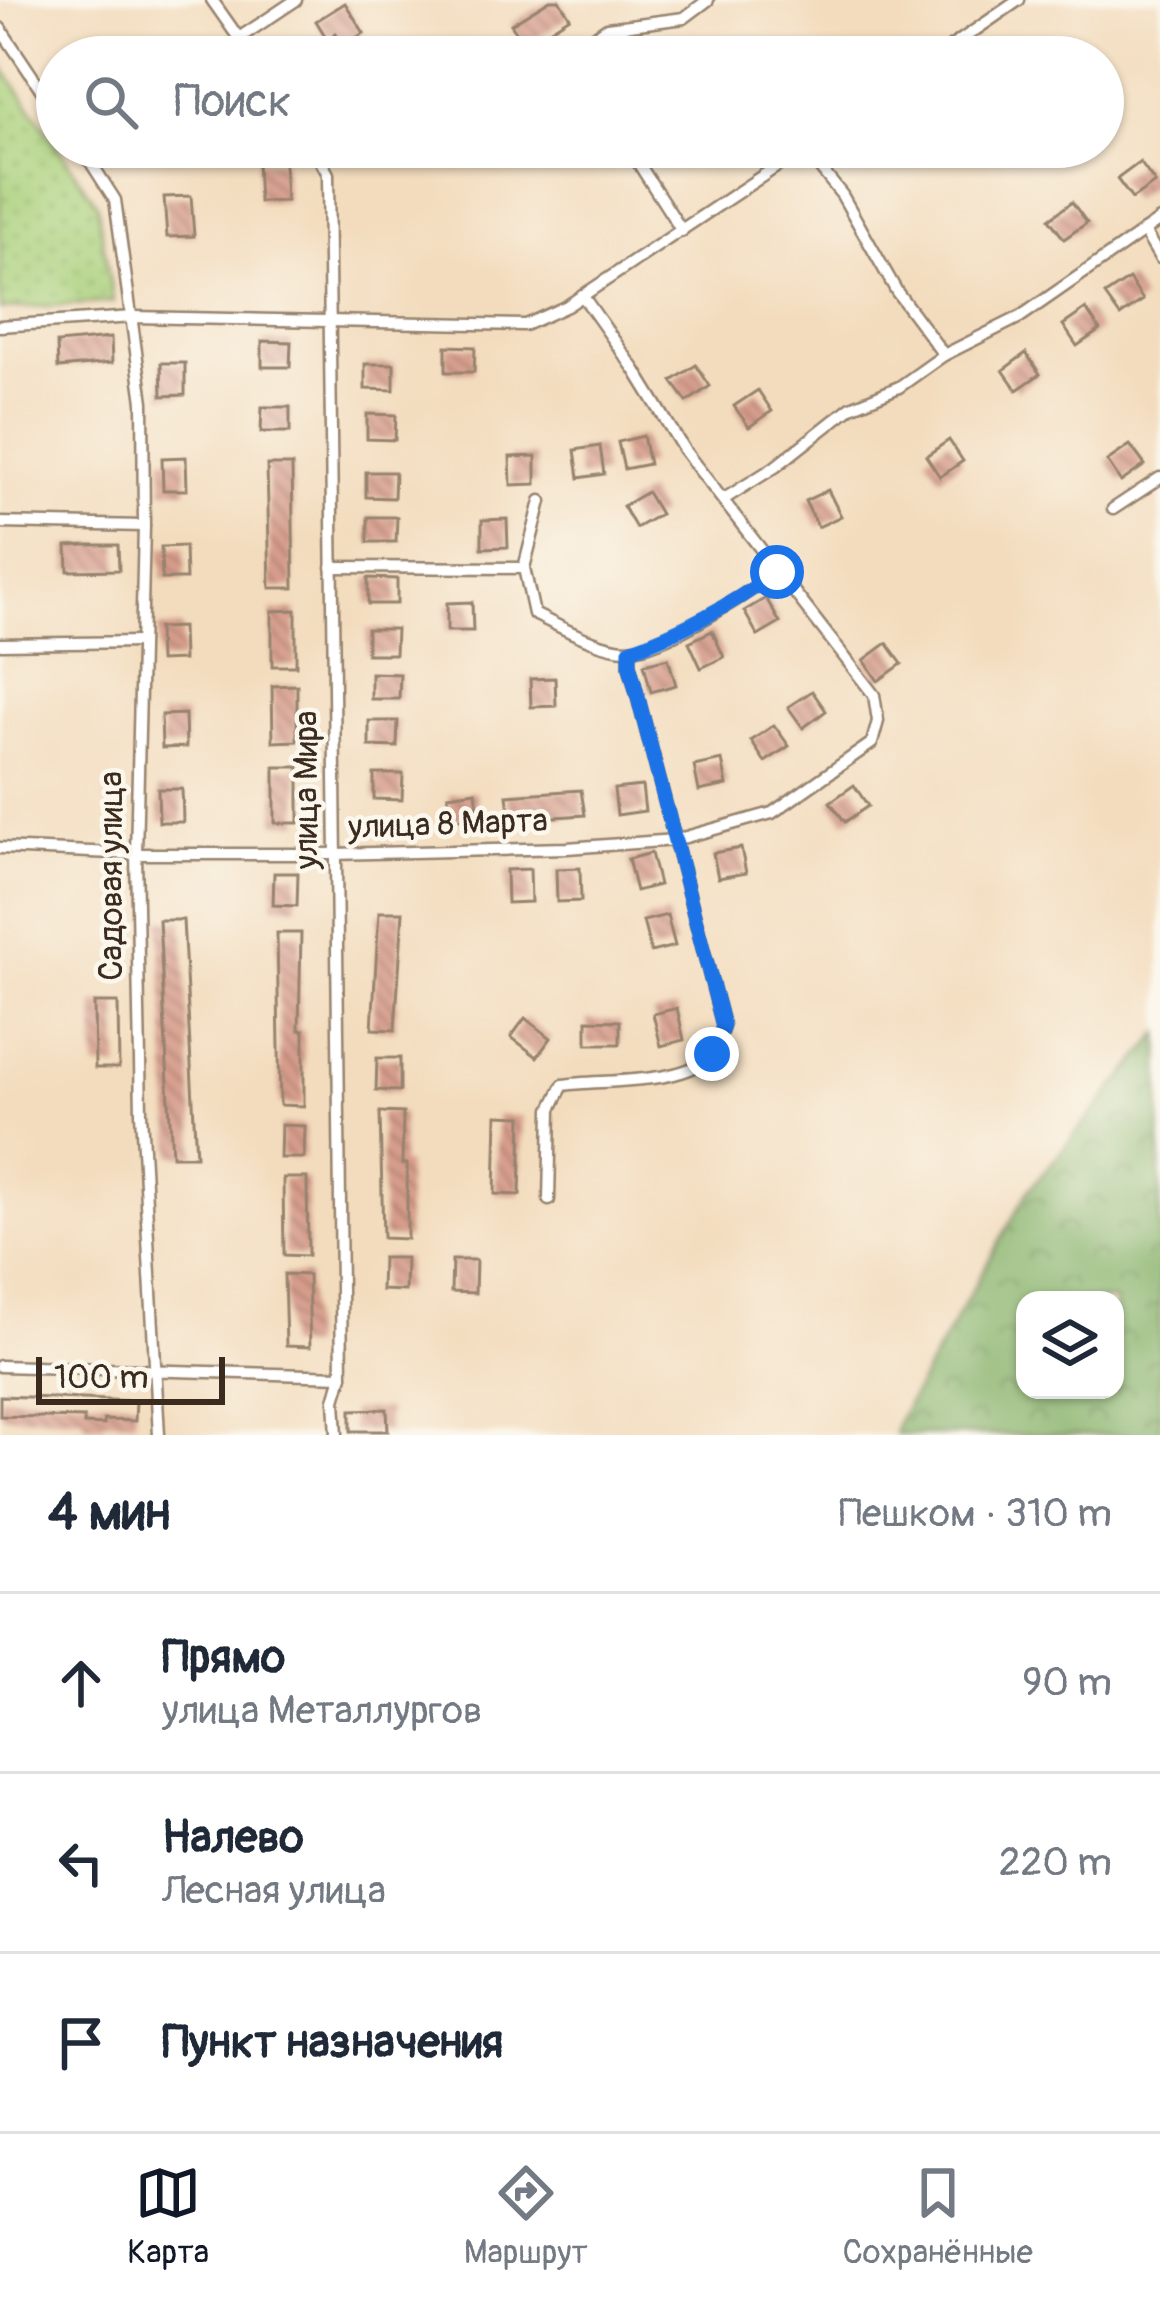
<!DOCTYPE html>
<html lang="ru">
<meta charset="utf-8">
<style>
body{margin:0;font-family:Pangolin,sans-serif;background:#f6f6f7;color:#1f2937}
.controls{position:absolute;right:36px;bottom:36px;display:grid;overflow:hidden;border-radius:24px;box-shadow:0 3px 9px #0004}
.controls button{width:108px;height:108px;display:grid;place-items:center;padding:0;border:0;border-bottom:3px solid #e0e1e3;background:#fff;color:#1f2937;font:60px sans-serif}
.scale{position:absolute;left:36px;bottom:30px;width:189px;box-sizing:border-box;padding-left:12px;border:6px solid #3b2a1e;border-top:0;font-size:33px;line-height:42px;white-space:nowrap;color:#3b2a1e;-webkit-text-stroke:9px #fbf7ec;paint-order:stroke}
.stop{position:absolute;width:36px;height:36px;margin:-27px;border:9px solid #1a73e8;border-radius:50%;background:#fff}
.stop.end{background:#1a73e8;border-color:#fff;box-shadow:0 3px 12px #0008}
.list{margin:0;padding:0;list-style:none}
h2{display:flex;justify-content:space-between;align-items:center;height:156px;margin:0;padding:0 48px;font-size:51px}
h2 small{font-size:39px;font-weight:400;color:#747a83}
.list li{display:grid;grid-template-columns:78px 1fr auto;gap:36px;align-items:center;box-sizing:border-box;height:180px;padding:0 48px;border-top:3px solid #e0e1e3}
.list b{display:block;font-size:45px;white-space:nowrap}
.list p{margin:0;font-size:39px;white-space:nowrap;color:#747a83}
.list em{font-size:39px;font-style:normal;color:#747a83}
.icon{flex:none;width:66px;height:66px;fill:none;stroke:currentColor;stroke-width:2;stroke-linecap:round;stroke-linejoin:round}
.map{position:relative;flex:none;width:1160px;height:1435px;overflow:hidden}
.search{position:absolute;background:#fff;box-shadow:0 3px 9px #0004;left:36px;right:36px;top:36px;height:132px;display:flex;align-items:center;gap:30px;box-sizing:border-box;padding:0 42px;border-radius:66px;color:#747a83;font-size:45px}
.sheet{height:696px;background:#fff}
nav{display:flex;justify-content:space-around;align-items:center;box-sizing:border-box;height:168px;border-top:3px solid #e0e1e3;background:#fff;font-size:33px;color:#747a83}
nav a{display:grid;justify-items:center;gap:6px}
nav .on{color:#111827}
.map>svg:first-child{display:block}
</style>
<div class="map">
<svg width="1160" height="1435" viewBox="0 0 1160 1435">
<defs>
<pattern id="grass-dots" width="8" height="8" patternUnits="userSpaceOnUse" patternTransform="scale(3)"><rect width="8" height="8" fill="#a9d07a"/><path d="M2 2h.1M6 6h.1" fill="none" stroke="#92b369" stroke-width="1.8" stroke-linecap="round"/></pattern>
<pattern id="forest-crowns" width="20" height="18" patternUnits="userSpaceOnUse" patternTransform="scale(3)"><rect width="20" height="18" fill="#86b26a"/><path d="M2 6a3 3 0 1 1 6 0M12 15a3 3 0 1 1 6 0" fill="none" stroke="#6f9157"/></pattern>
<pattern id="building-back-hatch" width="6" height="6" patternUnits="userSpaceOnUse" patternTransform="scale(3)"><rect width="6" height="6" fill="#d79d8c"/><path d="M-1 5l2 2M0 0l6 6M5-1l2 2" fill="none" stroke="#b08072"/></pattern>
</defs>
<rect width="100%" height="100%" fill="#fbf7ec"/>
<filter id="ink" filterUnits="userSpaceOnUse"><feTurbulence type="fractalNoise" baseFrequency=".00833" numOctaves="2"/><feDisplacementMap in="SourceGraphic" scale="24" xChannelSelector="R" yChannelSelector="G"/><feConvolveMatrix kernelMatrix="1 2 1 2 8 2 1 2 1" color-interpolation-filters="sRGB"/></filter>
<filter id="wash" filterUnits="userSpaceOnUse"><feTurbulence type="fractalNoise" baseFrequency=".004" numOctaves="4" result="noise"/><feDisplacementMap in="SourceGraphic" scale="48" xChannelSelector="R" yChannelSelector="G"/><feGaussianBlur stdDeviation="2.7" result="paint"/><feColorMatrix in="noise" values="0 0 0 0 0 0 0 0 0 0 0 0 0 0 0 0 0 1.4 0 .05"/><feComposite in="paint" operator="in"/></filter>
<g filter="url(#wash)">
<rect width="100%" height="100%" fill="#f3dcbd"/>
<polygon fill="url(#grass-dots)" stroke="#727d4c" stroke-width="3" points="0,63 97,204 113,302 0,309"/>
<path fill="url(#forest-crowns)" stroke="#606e44" stroke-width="3" fill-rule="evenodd" d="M1160 1033V1435H895L897 1423 1028 1191ZM1025 1300H1115V1390H1025Z"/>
<g id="blocks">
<g fill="url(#building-back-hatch)">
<polygon points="550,0 559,0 570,17 525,45 511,24"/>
<polygon points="345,3 364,33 344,45 336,33 327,39 316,21"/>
<polygon points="284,161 286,201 259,202 257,162"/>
<polygon points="1140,162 1155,183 1132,199 1117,179"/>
<polygon points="191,196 194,236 167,237 164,197"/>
<polygon points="1072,202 1087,223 1064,239 1049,219"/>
<polygon points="1129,279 1143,300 1120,316 1105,295"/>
<polygon points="1086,309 1100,330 1077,346 1063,325"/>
<polygon points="111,338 112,363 58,368 57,343"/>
<polygon points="262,341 291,342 290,367 262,367"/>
<polygon points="446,346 475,347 474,372 446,372"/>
<polygon points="1026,353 1040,374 1017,390 1003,370"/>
<polygon points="161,363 185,363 185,395 162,396"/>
<polygon points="365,364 394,364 394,390 365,389"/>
<polygon points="696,365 710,386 687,402 672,381"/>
<polygon points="758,390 772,411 749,427 734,406"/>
<polygon points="262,407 290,407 290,432 261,432"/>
<polygon points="367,414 396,415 395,440 367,439"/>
<polygon points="643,436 649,464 624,469 618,442"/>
<polygon points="949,440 963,461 940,477 926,456"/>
<polygon points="1130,445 1145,465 1121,482 1107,461"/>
<polygon points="600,446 604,474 579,478 575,450"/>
<polygon points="536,456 536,484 511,485 510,457"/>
<polygon points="186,457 187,490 163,490 162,458"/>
<polygon points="267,465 292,465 294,588 270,588"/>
<polygon points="366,472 395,472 394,498 366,497"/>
<polygon points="828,490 841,516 818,527 805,501"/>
<polygon points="647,492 660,514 636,528 623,506"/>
<polygon points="368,517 397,517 396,542 368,542"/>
<polygon points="507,519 508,547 482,548 482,520"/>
<polygon points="87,545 118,545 119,570 68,571 67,546"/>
<polygon points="185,546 186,579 162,579 161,547"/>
<polygon points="368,578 397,579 397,604 368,604"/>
<polygon points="766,598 780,623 758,636 744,611"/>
<polygon points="472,602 473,631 447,631 447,603"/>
<polygon points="296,610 296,666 272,666 272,611"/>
<polygon points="182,627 183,660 159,661 158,628"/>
<polygon points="367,629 396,629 395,654 367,654"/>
<polygon points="712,631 724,657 701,668 689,642"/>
<polygon points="887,643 902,664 878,681 864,660"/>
<polygon points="668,658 676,685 651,692 644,664"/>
<polygon points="371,673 400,674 399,699 371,699"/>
<polygon points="555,678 556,706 531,707 530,679"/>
<polygon points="297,685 297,741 273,742 272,686"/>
<polygon points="812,691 826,711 803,728 788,707"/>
<polygon points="185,714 186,747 162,748 161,715"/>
<polygon points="369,721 398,721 397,747 369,746"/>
<polygon points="774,725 789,746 765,762 751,741"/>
<polygon points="722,760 727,785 699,791 694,766"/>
<rect x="275" y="767" width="24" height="56"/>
<polygon points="374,774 403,774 402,800 374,799"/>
<polygon points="854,785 868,806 845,822 830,802"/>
<polygon points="642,786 645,811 617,815 614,789"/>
<polygon points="158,789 182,789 183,822 159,822"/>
<polygon points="581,790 585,815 510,820 507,795"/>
<polygon points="476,791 479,816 451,820 448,795"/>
<polygon points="741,848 746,873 718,878 713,853"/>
<polygon points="651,853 659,885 636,891 628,859"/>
<polygon points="580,868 581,901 557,902 556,869"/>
<polygon points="530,869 531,902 507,903 506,870"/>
<polygon points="274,873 298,873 297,906 273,905"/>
<polygon points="379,912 403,912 395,1030 372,1029"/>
<polygon points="667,915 675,946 651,952 643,921"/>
<polygon points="159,920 183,920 196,1156 172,1156"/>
<polygon points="277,933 301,933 299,1030 304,1030 304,1106 280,1105"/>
<polygon points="94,1003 118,1003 119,1068 95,1068"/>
<polygon points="677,1008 684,1040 661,1046 653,1014"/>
<polygon points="525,1018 551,1038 537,1057 511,1037"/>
<polygon points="587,1020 620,1021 620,1044 587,1044"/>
<polygon points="377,1058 400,1058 400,1091 376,1090"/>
<polygon points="380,1112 403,1113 402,1164 407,1164 407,1239 383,1238"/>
<polygon points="497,1115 522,1116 520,1195 495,1194"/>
<polygon points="281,1125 305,1126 304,1158 280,1158"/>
<polygon points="283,1178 307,1178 308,1256 284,1255"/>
<polygon points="382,1258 406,1258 405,1291 381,1290"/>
<polygon points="452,1260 476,1260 475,1293 451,1292"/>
<polygon points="284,1274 308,1275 310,1347 286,1346"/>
<polygon points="0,1396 136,1401 135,1421 104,1420 104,1425 84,1424 84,1418 0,1416"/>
<polygon points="387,1409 388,1431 351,1431 351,1410"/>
</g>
</g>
</g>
<g filter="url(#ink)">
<use href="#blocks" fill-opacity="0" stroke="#97836e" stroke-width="3"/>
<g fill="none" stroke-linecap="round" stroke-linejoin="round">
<g stroke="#97836e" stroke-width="15">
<g id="street">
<polyline points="212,0 252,57"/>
<polyline points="0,28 57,113"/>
<polyline points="239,38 296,0"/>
<polyline points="565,57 607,28 684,18 708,0"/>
<polyline points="936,57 1019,0"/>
<polyline points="81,147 115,200 143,402 144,526 136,854 141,1113 159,1435"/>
<polyline points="313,147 328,174 342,1376 335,1400 337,1435"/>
<polyline points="628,147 682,231"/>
<polyline points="804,148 842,195 897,292 944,355"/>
<polyline points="1144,231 1160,258"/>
<polyline points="0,326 133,317 525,325 567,306 806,147"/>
<polyline points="724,499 775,467 851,407 899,387 944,355 1020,317 1160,220"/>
<polyline points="1113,509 1160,478"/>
<polyline points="0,523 144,526"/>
<path d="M332 567 524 568 534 614C559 626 601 650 629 649 666 648 746 594 777 572"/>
<polyline points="524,568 541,501"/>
<polyline points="0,644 141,642"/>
<polyline points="0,848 136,854 333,854 567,848 675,840 772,813 872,743 878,721 874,695 684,450 635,370 582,295"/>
<path d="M549 1200 551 1109 563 1085C601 1079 689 1086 712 1053 717 1046 720 1034 723 1026L630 667V649"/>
<polyline points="0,1366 342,1376"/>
</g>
</g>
<use href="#street" stroke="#fff" stroke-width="10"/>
</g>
</g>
<g fill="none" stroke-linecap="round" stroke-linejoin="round" filter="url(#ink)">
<path stroke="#1a73e8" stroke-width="15" d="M712 1054 723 1026 630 667V650C683 631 731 605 777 572"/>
</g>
<g text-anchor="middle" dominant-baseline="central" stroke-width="9" stroke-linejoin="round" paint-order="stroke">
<g font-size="33" fill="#3b2a1e" stroke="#fbf7ec">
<text transform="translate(306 790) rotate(-90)">улица Мира</text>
<text transform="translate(448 824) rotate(-2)">улица 8 Марта</text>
<text transform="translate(111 876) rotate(-90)">Садовая улица</text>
</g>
</g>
</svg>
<div class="controls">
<button><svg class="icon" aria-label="layers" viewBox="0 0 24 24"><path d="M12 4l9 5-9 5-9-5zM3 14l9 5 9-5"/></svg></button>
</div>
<div class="scale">100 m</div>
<div class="stop" style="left:777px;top:572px"></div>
<div class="stop end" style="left:712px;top:1054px"></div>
<div class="search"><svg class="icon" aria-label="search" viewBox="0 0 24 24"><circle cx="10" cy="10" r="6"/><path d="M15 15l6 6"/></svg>Поиск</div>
</div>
<section class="sheet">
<h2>4 мин<small>Пешком · 310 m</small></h2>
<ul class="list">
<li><svg class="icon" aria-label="ahead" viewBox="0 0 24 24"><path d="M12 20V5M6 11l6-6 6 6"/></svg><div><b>Прямо</b><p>улица Металлургов</p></div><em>90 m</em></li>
<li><svg class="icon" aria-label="left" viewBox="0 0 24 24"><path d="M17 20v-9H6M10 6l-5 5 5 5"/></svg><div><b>Налево</b><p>Лесная улица</p></div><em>220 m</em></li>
<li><svg class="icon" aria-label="arrive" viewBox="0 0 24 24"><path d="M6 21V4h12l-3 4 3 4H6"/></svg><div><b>Пункт назначения</b></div></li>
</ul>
</section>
<nav>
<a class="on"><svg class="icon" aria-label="map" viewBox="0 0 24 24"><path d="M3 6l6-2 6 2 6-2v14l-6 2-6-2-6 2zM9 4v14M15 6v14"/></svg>Карта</a>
<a><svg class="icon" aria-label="directions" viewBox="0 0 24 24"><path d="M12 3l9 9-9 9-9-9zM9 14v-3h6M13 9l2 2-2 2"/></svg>Маршрут</a>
<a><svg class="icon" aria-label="saved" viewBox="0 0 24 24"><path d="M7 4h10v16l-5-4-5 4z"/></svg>Сохранённые</a>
</nav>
